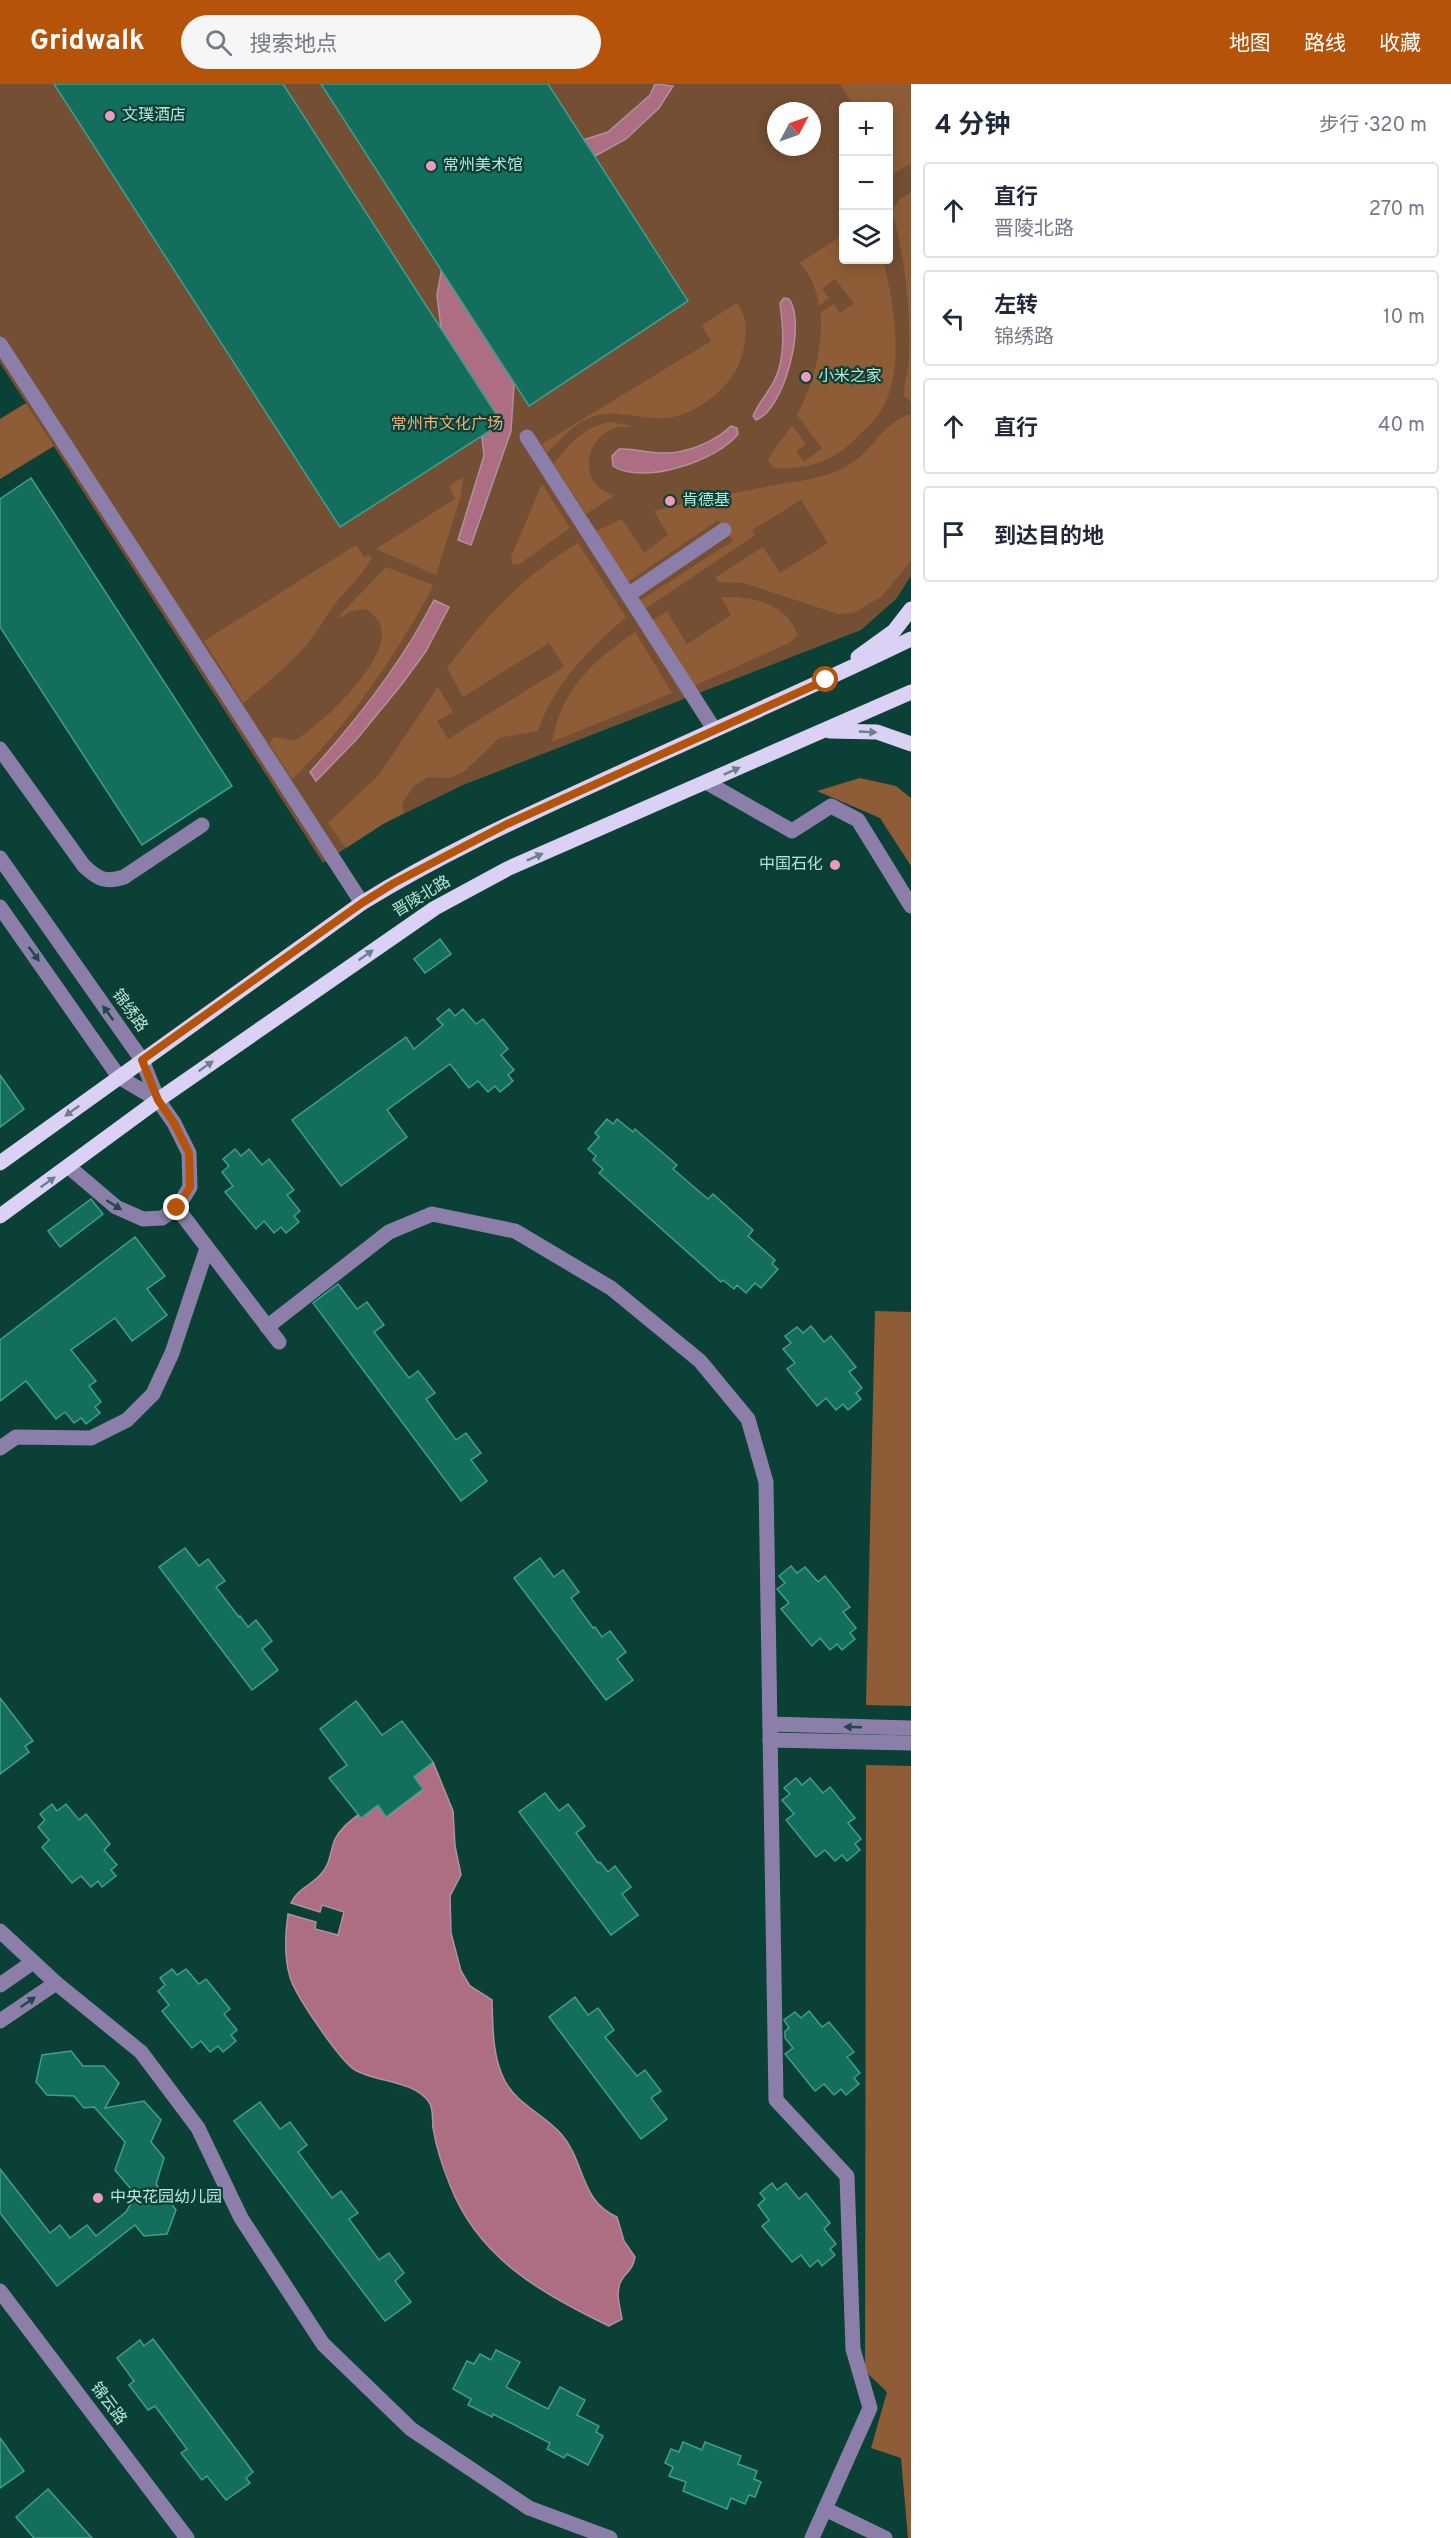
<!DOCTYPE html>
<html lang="zh">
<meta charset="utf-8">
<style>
body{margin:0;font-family:Overpass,"Noto Sans SC",sans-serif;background:#f6f6f7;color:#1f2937}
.controls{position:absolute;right:18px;top:18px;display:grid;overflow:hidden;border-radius:6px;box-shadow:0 3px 15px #0003}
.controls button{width:54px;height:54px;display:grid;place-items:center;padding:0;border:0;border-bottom:2px solid #e0e1e3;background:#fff;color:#1f2937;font:30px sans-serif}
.compass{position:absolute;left:767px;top:18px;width:54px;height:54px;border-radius:50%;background:#fff;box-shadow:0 3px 15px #0003;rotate:49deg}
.stop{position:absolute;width:18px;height:18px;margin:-14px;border:4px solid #b45309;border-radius:50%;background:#fff}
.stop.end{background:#b45309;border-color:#fff;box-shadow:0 2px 6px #0008}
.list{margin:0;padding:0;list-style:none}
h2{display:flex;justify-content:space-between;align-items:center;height:78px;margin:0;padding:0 24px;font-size:26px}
h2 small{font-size:20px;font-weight:400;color:#747a83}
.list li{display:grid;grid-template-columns:39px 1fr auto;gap:18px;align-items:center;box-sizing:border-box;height:96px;margin:0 12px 12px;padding:0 12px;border:2px solid #e0e1e3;border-radius:6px}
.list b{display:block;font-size:22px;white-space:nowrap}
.list p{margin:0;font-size:20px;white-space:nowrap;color:#747a83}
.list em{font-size:20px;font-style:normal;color:#747a83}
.icon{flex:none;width:33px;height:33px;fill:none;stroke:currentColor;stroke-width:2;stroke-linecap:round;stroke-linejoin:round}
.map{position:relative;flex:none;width:911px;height:2454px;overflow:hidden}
header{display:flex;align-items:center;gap:36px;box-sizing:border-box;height:84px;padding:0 30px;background:#b45309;color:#fff}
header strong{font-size:28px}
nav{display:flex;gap:33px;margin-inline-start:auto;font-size:21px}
.search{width:420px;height:54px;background:#f6f6f7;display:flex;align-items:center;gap:15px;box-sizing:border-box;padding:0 21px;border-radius:33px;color:#747a83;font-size:22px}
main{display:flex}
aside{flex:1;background:#fff}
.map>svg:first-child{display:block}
</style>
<header>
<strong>Gridwalk</strong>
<div class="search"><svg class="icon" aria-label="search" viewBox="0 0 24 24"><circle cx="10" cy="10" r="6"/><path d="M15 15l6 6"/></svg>搜索地点</div>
<nav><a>地图</a><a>路线</a><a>收藏</a></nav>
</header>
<main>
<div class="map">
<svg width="911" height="2454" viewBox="0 0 911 2454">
<rect width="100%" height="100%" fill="#0a4036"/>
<path fill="#754f33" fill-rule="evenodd" d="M0 0H911V492L896 515 861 546 463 701 383 740 323 779 0 279ZM844 22H888V176H844ZM776 27H812V63H776Z"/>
<g fill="#8e5d37">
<polygon points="840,0 911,0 911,79 893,90 889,82 888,22 854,22"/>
<path d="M911 108V318L904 312C904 299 908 287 909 275 911 227 905 174 892 127L899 116Z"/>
<path d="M843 151 844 176H883C894 219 907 292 878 331 873 338 866 345 859 351 836 377 808 386 774 384L768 377C773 364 784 354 792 341L806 360 796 367 804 378 822 364 797 331C815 297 822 266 821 228L834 220 840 229 854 219 835 195 822 205 829 214 819 222C816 205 812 193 800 179Z"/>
<path d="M737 219C749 237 747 251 742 271 736 300 695 333 665 334 638 336 615 323 589 334 573 341 559 357 547 369L542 360 711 257 702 241Z"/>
<polygon points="26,319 54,362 0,395 0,335"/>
<path d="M911 330V477L882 512 854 529 838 530 744 499 718 498 716 493 763 463 780 489 828 459 801 416 752 446 755 451 645 525 639 517 733 457 718 436 628 498 596 447 622 435 644 469 668 451 654 427C694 416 735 409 776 401 799 397 827 394 847 382 871 369 884 337 911 330Z"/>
<path d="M610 338 634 342C628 343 620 342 615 344 582 355 578 403 615 411L586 430 554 380C570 359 583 343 610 338Z"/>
<polygon points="463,393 461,411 436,491 376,465 455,415 449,402"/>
<polygon points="542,400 570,444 518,481 512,480 511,473"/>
<path d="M578 459 626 533C590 564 553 601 538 647L499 654 465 687 450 694 428 693 413 703 402 720 404 729 383 740 346 764 328 739 378 692 438 603 453 628 437 637 448 655 564 583 549 559 463 613 447 584C485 533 523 492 578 459Z"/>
<path d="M356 461 364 473 369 471 372 473C363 492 347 504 335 520 326 531 320 544 311 555 292 579 267 599 243 619L204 557Z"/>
<path d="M386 483 433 501 431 506C395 573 347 643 292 695L269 659 275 653 294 657C322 640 379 586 382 552 383 539 375 532 366 525L350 527 341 534 339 532Z"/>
<path d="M721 513C753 513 785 518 798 551L789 559 694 602 652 537 667 527 687 560 731 531Z"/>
<path d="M635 548 672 609 552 658C562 604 592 578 635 548Z"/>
<polygon points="860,694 896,702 911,714 911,782 880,734 817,707"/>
<polygon points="875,1227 911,1228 911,1622 866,1621"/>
<polygon points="866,1681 911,1682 911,2454 908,2454 901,2374 871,2364 887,2308 865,2287"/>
</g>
<g fill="#ad6e84" stroke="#b0919d" stroke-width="1.5">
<polygon points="655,0 673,2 659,24 626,55 586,77 515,285 511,347 471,461 458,456 484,372 480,335 442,252 437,211 445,167 577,58 608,48 650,11"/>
<path d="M784 214 789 215C807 239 784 326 756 336L753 332C759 318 769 308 775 295 786 273 783 242 780 219Z"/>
<path d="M731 342 737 344 738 350C718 376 643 402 613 382L612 372 619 365C634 364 647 369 662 369 685 370 715 358 731 342Z"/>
<path d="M434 516 449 523 426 567 402 600 356 656 316 697 310 688C357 636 402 579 434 516Z"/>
<path d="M433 1678 453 1727 455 1762 461 1791 450 1812 451 1849 461 1887 470 1902 492 1916C493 1942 492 1969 503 1993 514 2019 545 2031 562 2051 585 2078 580 2117 617 2133L624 2157 635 2173C632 2188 627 2186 621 2197 615 2210 620 2222 622 2235L609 2242C542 2210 478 2174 450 2101 443 2084 436 2062 433 2044 432 2036 434 2025 429 2018 413 1996 378 1999 355 1986 340 1977 295 1911 290 1893 284 1873 285 1851 288 1830L316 1838 315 1845 338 1851 344 1828 322 1821 320 1828 291 1819C297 1805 312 1801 321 1790 331 1779 330 1767 335 1755 341 1744 349 1738 358 1731L361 1734 378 1721 387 1733 423 1706 414 1693Z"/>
</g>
<g fill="#146e5e" stroke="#409f8c" stroke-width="1.5">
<polygon points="54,0 283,0 502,339 340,443"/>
<polygon points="321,0 548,0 688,217 529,322"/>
<polygon points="31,394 232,702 142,761 0,543 0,415"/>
<polygon points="440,855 451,870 425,889 414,875"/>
<polygon points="449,925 455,932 463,925 476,940 483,935 508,965 501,971 514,986 508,991 513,997 500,1008 495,1002 488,1008 478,997 469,1004 450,980 387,1026 407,1053 341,1102 292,1036 406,953 414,965 443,941 437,935"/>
<polygon points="0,991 24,1025 0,1043"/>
<polygon points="607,1035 613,1040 617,1035 633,1048 635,1045 677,1081 673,1085 708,1115 713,1110 753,1146 748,1152 775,1176 772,1180 778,1185 761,1204 755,1199 746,1209 737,1201 734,1205 723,1196 721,1198 599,1089 603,1085 593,1076 596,1072 588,1065 599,1053 595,1049"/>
<polygon points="235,1065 241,1072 249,1065 262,1081 269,1075 294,1106 287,1111 300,1127 294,1132 299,1138 286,1149 281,1143 274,1149 264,1137 256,1145 225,1108 233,1102 222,1088 229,1082 223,1075"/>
<polygon points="91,1115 103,1130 60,1163 48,1147"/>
<polygon points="135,1153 165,1192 147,1205 167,1231 132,1257 115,1234 71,1266 96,1297 89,1302 101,1318 95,1323 100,1329 86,1340 81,1334 74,1339 65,1328 56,1335 26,1297 0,1317 0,1256"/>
<polygon points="338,1200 357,1225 367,1218 384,1241 374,1248 409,1294 418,1287 435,1309 426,1315 456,1356 466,1349 481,1369 471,1376 487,1397 461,1417 313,1219"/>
<polygon points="811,1242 824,1258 831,1252 856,1283 849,1288 862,1304 856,1309 861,1315 848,1326 843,1320 836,1326 826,1314 817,1322 787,1285 795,1279 783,1265 791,1259 785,1252 797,1243 803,1249"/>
<polygon points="185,1464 199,1482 208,1475 225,1497 216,1503 239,1533 240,1532 248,1543 256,1536 272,1557 262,1565 278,1586 252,1606 159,1483"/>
<polygon points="540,1474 554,1493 563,1486 579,1508 571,1514 593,1544 595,1543 602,1553 610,1547 626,1568 617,1575 633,1596 606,1616 514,1494"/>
<polygon points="791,1482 797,1489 805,1483 818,1498 825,1492 850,1523 843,1528 856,1544 850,1549 855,1555 842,1566 837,1560 830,1566 820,1554 812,1562 781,1525 789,1519 777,1505 785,1499 779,1492"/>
<polygon points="0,1614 33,1657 25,1662 29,1668 0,1690"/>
<polygon points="356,1617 382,1651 402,1637 433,1678 414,1693 423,1705 386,1733 378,1721 361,1734 329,1694 347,1681 320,1645"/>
<polygon points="796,1694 802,1701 810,1694 823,1709 830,1703 855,1734 848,1739 861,1755 855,1760 860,1766 847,1777 842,1771 835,1777 825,1766 816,1773 786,1736 794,1730 782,1716 790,1710 784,1704"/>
<polygon points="545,1709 559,1727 568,1720 585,1742 576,1749 598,1779 600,1778 608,1788 615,1782 631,1803 622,1810 638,1831 611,1851 519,1728"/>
<polygon points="52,1720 57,1727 66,1720 79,1736 86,1730 110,1760 104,1766 117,1781 111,1786 116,1792 102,1803 98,1797 91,1803 81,1792 72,1799 42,1763 49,1756 38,1743 45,1736 40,1730"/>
<polygon points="172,1885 177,1891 186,1885 199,1900 206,1895 230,1925 224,1930 237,1946 231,1951 236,1957 223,1968 218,1962 210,1968 201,1957 192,1964 162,1927 169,1921 158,1907 165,1901 160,1894"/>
<polygon points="575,1913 588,1931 598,1924 614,1946 605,1953 637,1992 645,1986 661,2007 651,2014 667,2035 641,2055 549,1933"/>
<polygon points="809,1927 822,1943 829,1938 854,1968 847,1973 860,1989 854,1994 859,2000 846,2011 841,2005 834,2011 824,2000 815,2007 785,1970 793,1964 785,1954 785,1947 789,1944 784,1936 795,1928 801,1934"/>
<polygon points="71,1967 83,1982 104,1982 119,1999 105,2024 144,2017 161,2036 151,2058 164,2074 156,2100 176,2126 167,2150 144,2152 135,2141 57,2202 0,2129 0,2085 50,2149 60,2141 70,2154 87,2141 96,2152 126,2128 136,2111 115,2086 125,2058 97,2026 94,2023 84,2024 74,2012 47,2011 36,1998 42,1971"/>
<polygon points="260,2018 280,2045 290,2038 307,2061 298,2068 332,2114 341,2107 358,2129 349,2135 379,2176 389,2169 404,2189 395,2197 411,2218 385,2237 234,2037"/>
<polygon points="772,2099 777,2106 786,2099 799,2115 806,2109 830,2139 824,2145 836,2160 830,2165 835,2171 822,2182 818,2176 810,2183 801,2171 792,2178 762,2142 769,2136 758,2121 765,2115 760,2109"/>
<polygon points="153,2255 253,2388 246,2394 250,2399 226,2416 207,2392 202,2396 181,2369 187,2365 155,2322 148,2326 129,2301 134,2297 117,2274 140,2256 144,2262"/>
<polygon points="496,2266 520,2278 506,2303 548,2325 560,2303 585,2316 577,2331 599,2342 596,2348 603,2352 588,2381 567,2370 564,2374 547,2365 550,2359 493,2330 492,2333 468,2321 471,2315 453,2305 467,2277 474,2280 480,2270 491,2276"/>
<polygon points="0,2354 24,2387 0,2404"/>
<polygon points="683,2358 702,2366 705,2358 741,2372 738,2380 757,2387 754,2395 761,2398 755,2413 749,2411 745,2420 731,2414 727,2425 683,2407 686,2398 669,2392 673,2383 665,2379 671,2365 679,2368"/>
<polygon points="48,2405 92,2454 34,2454 16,2433"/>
</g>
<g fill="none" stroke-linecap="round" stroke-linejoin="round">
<g stroke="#8b7fa9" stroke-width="15">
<polyline points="0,260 362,819"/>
<polyline points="527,353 714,645"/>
<polyline points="628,511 724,446"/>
<path d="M0 665 84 782C98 795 105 799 124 793L202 741"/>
<polyline points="706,698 792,747 831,722 858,736 911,822"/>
<polyline points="0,774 142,976 158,1016 174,1039 189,1069 190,1103 177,1124 162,1134 143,1135 116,1123 69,1083"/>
<polyline points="0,823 119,993 158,1016"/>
<polyline points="177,1124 279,1258"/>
<polyline points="267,1243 389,1148 432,1130 515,1147 611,1204 700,1277 748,1335 766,1398 776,2016 847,2092 853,2265 870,2324 812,2454"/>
<polyline points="0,1364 16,1353 91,1354 127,1336 153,1310 172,1269 207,1164"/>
<polyline points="770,1640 911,1644"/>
<polyline points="770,1656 911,1659"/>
<polyline points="0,1847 56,1899 141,1968 198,2044 241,2134 323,2260 411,2345 529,2424 610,2454"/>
<polyline points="0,1901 33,1878"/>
<polyline points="0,1937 56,1899"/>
<polyline points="0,2207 187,2454"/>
<polyline points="825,2425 885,2454"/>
</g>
<g stroke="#dad1f4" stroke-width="15">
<polyline points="858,573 894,547 911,525"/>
<polyline points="830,647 877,648 911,660"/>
<path d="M0 1079 362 819C436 773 514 737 593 701 699 652 806 606 911 555"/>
<polyline points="0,1132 158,1016 435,824 507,785 911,608"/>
</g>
</g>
<defs><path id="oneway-solid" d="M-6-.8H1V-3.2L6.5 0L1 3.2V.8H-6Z" transform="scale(1.5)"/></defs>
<g fill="#68818c">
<use href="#oneway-solid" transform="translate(868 648) rotate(3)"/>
<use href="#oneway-solid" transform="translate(732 687) rotate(-24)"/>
<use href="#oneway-solid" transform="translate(535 773) rotate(-24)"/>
<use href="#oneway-solid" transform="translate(366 871) rotate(-35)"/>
<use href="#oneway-solid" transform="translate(206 982) rotate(-35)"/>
<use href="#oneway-solid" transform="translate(72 1027) rotate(144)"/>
<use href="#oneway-solid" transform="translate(48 1098) rotate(-35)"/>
</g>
<g fill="#1d4947">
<use href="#oneway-solid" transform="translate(34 870) rotate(54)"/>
<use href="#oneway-solid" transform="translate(108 929) rotate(-126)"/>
<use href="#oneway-solid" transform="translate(114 1121) rotate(32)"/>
<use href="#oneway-solid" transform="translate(853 1643) rotate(-178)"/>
<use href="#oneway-solid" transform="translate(28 1918) rotate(-34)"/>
</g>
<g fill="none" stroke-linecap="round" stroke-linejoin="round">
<polyline stroke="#b45309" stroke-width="8" points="177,1124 190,1103 189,1069 174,1039 158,1016 142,976 362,819 394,799 507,740 826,596"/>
</g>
<g fill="#ef9ab8" stroke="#0a4036" stroke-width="2">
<circle cx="110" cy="32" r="6"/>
<circle cx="431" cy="82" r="6"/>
<circle cx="806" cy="293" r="6"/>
<circle cx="670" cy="417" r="6"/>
<circle cx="835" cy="781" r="6"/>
<circle cx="98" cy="2114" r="6"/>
</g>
<g text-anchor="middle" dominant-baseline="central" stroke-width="4.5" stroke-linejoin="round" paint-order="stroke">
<g font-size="16" fill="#b8e3d7" stroke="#0a4036" text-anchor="start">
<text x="122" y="32">文璞酒店</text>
<text x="443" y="82">常州美术馆</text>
<text x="818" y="293">小米之家</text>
<text x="682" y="417">肯德基</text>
<text x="823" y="781" text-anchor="end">中国石化</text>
<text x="110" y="2114">中央花园幼儿园</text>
</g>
<g font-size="16" fill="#f6ac74" stroke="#0a4036">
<text x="447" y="341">常州市文化广场</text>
</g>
<g font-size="16" fill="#b8e3d7" stroke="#0a4036">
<text transform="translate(422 813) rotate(-31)">晋陵北路</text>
<text transform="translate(129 927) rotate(54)">锦绣路</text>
<text transform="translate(108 2320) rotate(53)">锦云路</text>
</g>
</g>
</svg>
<div class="controls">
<button>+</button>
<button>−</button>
<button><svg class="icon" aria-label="layers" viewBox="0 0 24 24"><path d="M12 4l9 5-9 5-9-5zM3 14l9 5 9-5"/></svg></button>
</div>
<svg class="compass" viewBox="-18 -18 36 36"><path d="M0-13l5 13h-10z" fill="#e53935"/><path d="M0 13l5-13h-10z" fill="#747a83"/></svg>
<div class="stop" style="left:826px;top:596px"></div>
<div class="stop end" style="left:177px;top:1124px"></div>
</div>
<aside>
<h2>4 分钟<small>步行 · 320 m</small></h2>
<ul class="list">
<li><svg class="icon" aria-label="ahead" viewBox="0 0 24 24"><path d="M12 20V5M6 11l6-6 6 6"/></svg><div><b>直行</b><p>晋陵北路</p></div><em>270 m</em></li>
<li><svg class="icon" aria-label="left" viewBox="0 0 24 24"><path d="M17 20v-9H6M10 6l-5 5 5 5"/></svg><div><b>左转</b><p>锦绣路</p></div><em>10 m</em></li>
<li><svg class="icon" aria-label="ahead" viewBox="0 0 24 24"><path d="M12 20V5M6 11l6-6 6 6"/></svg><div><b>直行</b></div><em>40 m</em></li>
<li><svg class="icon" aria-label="arrive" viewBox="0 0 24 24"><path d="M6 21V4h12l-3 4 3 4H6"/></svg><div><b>到达目的地</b></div></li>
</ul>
</aside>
</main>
